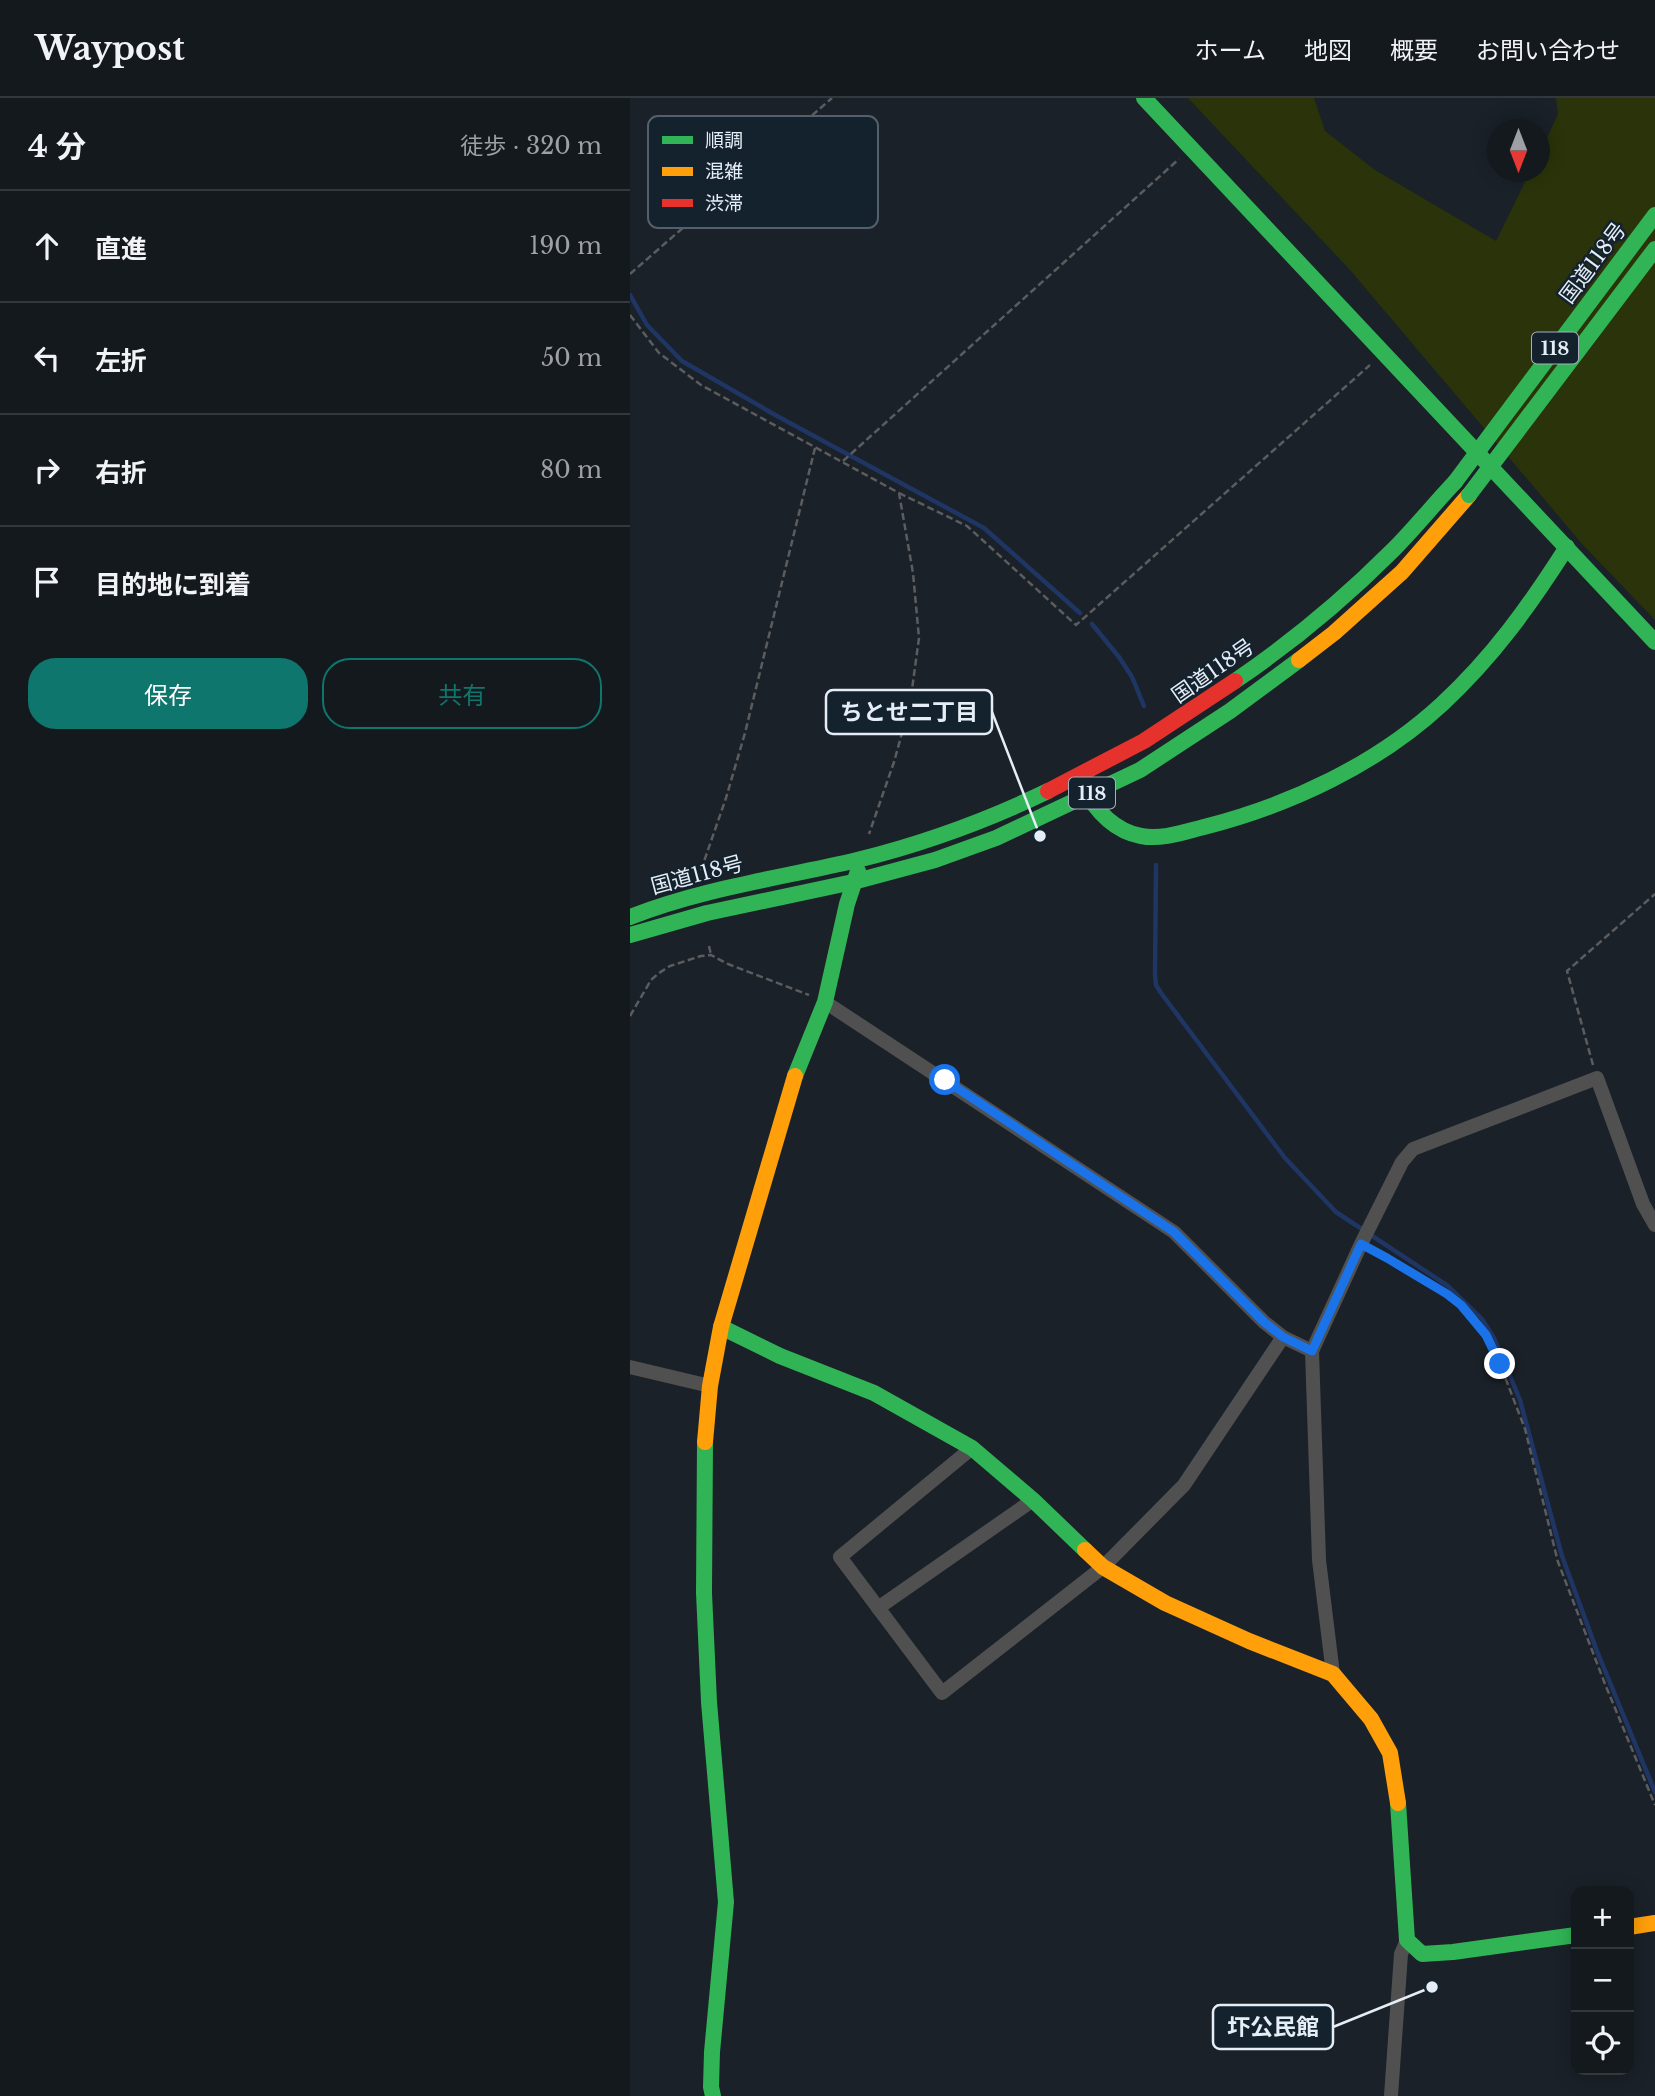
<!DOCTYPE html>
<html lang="ja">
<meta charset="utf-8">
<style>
body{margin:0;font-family:"Libre Baskerville","Noto Sans JP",serif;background:#1d2227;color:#f1f3f6}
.controls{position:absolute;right:21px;bottom:21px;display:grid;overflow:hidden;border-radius:14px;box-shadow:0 4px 18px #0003}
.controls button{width:63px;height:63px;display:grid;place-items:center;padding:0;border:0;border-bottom:2px solid #33383c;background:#14191e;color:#f1f3f6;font:35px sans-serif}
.compass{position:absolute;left:857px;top:21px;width:63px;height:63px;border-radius:50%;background:#14191e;box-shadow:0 4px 18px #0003;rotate:180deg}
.stop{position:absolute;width:21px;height:21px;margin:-16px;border:5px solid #1a73e8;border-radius:50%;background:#fff}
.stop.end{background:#1a73e8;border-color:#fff;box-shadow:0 2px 7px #0008}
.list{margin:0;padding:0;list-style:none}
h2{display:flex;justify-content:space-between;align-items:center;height:91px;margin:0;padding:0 28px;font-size:30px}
h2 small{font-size:23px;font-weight:400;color:#9da0a4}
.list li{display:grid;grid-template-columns:46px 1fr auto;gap:21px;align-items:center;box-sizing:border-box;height:112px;padding:0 28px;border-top:2px solid #33383c}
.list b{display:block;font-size:26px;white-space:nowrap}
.list em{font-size:23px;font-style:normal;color:#9da0a4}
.actions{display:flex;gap:14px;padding:21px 28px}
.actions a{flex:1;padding:16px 0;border:2px solid #0f766e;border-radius:28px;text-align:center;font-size:24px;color:#0f766e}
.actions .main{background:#0f766e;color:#fff}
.icon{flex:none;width:38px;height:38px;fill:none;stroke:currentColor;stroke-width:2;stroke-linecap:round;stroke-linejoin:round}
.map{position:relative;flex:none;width:1025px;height:1998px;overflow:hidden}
header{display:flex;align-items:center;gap:42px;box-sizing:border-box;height:98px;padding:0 35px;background:#14191e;border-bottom:2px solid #33383c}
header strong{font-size:33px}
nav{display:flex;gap:38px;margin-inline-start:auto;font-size:24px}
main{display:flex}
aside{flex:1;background:#14191e}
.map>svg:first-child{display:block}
</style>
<header>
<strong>Waypost</strong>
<nav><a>ホーム</a><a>地図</a><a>概要</a><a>お問い合わせ</a></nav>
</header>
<main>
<aside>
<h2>4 分<small>徒歩 · 320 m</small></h2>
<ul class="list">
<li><svg class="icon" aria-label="ahead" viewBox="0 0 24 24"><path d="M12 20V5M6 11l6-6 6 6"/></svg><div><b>直進</b></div><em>190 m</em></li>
<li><svg class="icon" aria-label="left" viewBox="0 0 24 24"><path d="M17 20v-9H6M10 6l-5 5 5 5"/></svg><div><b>左折</b></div><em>50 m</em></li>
<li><svg class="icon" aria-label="right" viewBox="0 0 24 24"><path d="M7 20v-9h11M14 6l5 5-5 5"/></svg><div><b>右折</b></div><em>80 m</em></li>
<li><svg class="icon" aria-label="arrive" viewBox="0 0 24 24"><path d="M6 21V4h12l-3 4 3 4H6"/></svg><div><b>目的地に到着</b></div></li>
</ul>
<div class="actions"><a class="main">保存</a><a>共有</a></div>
</aside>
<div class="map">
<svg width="1025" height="1998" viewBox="0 0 1025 1998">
<rect width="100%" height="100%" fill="#1a2128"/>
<polygon fill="#2a3309" points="558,0 684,0 695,33 745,72 866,143 900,74 909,74 910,55 928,16 926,0 1025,0 1025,522 953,447 720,172"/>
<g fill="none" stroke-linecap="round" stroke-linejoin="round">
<g stroke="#1f3564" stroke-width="4.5">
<polyline points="0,197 17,227 52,263 147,318 354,430 450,515"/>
<polyline points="462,526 489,559 502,579 514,608"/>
<polyline points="526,767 525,877 526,887 531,895 655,1060 706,1114 818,1188 852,1221 864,1240 890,1302 932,1458 967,1553 1025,1694"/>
</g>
<g stroke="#5c5c5e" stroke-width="2.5" stroke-dasharray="7 3.5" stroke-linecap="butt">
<polyline points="0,176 202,0"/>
<polyline points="0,217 29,255 71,287 269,395 283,475 289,540 280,606 264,664 239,736"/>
<polyline points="213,363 549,61"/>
<polyline points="269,395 337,428 446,527 740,267"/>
<polyline points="71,772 96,700 115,635 185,350"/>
<polyline points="79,848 81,857"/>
<polyline points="0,918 21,882 29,875 40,868 71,858 81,857 98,866 179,897"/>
<polyline points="963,967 937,873 1025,796"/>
<polyline points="744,1153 817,1196 831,1207 856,1238 870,1266 895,1331 928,1464 975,1586 1025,1707"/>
</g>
<g stroke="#515050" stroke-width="14">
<polyline points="195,904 544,1134 634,1224 653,1239 682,1253"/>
<polyline points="0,1269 80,1288"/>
<polyline points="342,1350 210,1459 312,1595 473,1469 554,1387 653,1239"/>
<polyline points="248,1510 403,1402"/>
<polyline points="703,1576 689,1462 682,1253 731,1146 772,1064 783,1051 967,980 1013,1106 1025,1127"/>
<polyline points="761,1998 771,1856 777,1842"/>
</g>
<g stroke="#30b455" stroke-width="16">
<polyline points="514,0 1025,544"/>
<path d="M605 583C661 545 715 500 763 452 785 430 804 406 825 384"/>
<path d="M450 684C463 709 483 733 511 738 532 742 554 734 574 729 660 707 746 667 812 606 863 559 900 507 937 449"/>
<path d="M0 819C74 790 151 780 227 762 292 746 358 722 418 693"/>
<polyline points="0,837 77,815 223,784 305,762 366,740 510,672 600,613 669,562"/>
<polyline points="165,978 195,904 217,806 228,773"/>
<polyline points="91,1229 150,1258 244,1295 342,1350 403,1402 455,1452"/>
<polyline points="75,1344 74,1495 79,1604 96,1804 82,1954 81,1989 83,1998"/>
<polyline points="768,1705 777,1842 792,1856 823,1854 946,1837"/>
</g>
<g stroke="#ff9f0a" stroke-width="16">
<polyline points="669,562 704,535 772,474 839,397"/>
<polyline points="75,1344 80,1288 91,1229 165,978"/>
<polyline points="455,1452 473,1469 535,1505 619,1543 703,1576 741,1621 760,1655 768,1705"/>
<polyline points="999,1829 1025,1825"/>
</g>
<polyline stroke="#e5322d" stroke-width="16" points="418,693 514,643 605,583"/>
<g stroke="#30b455" stroke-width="16">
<polyline points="825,384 1025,117"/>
<polyline points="839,397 1025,151"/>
</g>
</g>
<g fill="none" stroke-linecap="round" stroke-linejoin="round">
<polyline stroke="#1a73e8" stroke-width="9" points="315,982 544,1134 634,1224 653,1239 682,1253 731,1146 757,1160 817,1196 831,1207 856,1237 870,1266"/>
</g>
<g text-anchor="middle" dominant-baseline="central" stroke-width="5" stroke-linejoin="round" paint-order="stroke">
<g fill="#14222e" stroke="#a6b1bb" stroke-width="2">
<rect x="902" y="234.5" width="46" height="31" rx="5"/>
<rect x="439" y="679.5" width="46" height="31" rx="5"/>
</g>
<g font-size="19" font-weight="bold" fill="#e5eef7">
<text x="925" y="250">118</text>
<text x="462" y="695">118</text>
</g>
<g font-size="21" fill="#e5eef7" stroke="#14222e">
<text transform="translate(963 165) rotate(-53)">国道118号</text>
<text transform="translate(583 573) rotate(-35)">国道118号</text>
<text transform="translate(67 777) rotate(-15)">国道118号</text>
</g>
</g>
<rect x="18" y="18" width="230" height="112" rx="10" fill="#14222e" stroke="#535f6a" stroke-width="2"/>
<rect x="32" y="38" width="31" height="8" fill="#30b455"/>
<rect x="32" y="69" width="31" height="9" fill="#ff9f0a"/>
<rect x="32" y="101" width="31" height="8" fill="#e5322d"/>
<g font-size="19" fill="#e5eef7">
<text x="75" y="49">順調</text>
<text x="75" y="80">混雑</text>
<text x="75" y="112">渋滞</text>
</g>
<path fill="none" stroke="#e5eef7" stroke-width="2.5" d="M410 738L362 614M802 1889L703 1929"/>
<g fill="#e5eef7" stroke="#14222e" stroke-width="2.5">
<circle cx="410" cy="738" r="7"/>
<circle cx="802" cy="1889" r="7"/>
</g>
<g fill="#14222e" stroke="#e5eef7" stroke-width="2.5">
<rect x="196" y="592" width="166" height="44" rx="7"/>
<rect x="583" y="1907" width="120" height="44" rx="7"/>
</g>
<g font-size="23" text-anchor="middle" font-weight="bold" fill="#e5eef7">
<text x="279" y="622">ちとせ二丁目</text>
<text x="643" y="1937">圷公民館</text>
</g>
</svg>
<div class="controls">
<button>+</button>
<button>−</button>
<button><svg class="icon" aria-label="locate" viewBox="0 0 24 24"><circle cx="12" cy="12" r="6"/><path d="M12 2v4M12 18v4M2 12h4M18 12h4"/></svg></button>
</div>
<svg class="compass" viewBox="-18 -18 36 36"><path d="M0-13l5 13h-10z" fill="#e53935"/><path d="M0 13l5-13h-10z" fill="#9da0a4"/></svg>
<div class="stop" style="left:315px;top:982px"></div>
<div class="stop end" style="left:870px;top:1266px"></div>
</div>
</main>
